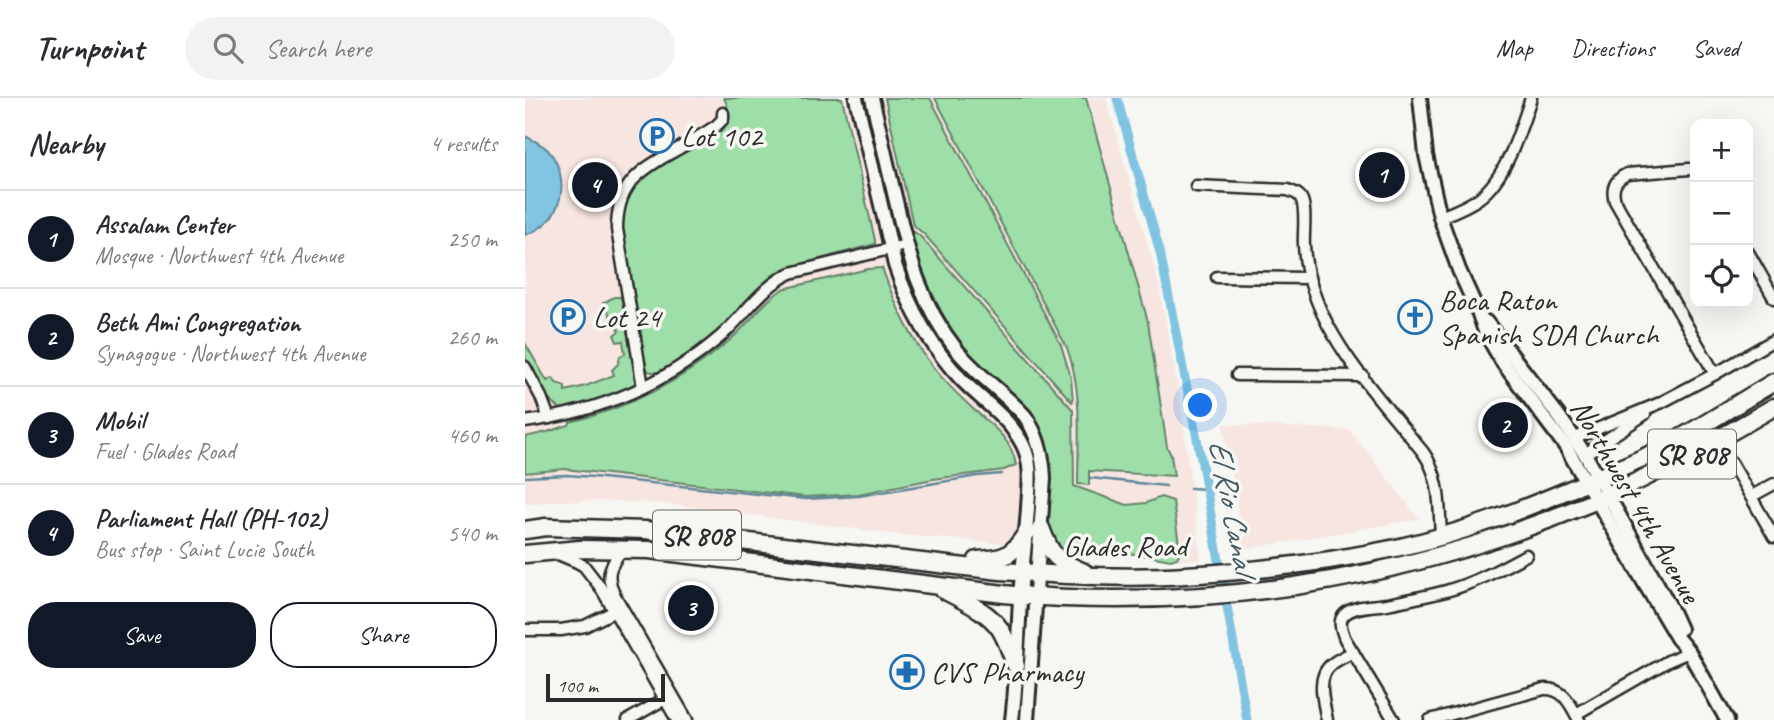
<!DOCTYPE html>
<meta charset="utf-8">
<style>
body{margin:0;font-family:Caveat,sans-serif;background:#f2f2f3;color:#2b2b33}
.controls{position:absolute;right:21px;top:21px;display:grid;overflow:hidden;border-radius:14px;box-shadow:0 7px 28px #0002}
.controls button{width:63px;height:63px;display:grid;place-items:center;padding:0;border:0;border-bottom:2px solid #e1e1e2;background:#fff;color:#2b2b33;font:35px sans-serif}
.scale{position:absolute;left:21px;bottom:18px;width:119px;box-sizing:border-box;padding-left:7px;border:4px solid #2b2b2b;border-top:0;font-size:19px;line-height:24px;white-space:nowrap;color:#2b2b2b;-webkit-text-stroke:5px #f6f6f2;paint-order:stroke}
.you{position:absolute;left:676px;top:308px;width:24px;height:24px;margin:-18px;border:5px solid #fff;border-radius:50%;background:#1a73e8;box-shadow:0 0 0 10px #1a73e833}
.badge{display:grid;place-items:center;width:46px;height:46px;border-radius:50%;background:#111827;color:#fff;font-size:23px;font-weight:700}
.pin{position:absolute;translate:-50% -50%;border:4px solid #fff;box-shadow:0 2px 7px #0006}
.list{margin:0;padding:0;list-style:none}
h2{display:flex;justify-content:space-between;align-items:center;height:91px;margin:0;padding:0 28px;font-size:30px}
h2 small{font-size:23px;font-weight:400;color:#7c7c81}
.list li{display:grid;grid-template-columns:46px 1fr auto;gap:21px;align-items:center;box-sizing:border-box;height:98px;padding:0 28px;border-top:2px solid #e1e1e2}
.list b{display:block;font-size:26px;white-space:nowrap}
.list p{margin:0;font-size:23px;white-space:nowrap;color:#7c7c81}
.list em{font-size:23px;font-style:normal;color:#7c7c81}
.actions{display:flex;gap:14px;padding:21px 28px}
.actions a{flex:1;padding:16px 0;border:2px solid #111827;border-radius:28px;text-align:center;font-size:24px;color:#111827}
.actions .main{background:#111827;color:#fff}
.icon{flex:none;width:38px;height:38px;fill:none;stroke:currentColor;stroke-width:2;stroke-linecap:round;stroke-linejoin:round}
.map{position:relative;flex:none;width:1249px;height:622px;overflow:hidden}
header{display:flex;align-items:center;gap:42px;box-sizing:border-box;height:98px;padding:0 35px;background:#fff;border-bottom:2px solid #e1e1e2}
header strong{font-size:33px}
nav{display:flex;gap:38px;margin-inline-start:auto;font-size:24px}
.search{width:490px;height:63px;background:#f2f2f3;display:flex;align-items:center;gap:18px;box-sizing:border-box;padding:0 24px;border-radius:38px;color:#7c7c81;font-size:26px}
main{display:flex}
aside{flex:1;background:#fff}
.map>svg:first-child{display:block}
</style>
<header>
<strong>Turnpoint</strong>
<div class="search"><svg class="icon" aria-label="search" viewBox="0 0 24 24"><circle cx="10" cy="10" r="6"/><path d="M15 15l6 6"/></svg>Search here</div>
<nav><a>Map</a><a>Directions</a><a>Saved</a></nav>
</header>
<main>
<aside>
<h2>Nearby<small>4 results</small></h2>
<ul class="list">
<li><span class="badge">1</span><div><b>Assalam Center</b><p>Mosque · Northwest 4th Avenue</p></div><em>250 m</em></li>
<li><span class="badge">2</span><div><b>Beth Ami Congregation</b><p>Synagogue · Northwest 4th Avenue</p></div><em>260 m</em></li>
<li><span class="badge">3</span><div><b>Mobil</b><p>Fuel · Glades Road</p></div><em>460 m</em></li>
<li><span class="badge">4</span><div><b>Parliament Hall (PH-102)</b><p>Bus stop · Saint Lucie South</p></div><em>540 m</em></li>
</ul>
<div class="actions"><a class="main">Save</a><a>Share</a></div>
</aside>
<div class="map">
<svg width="1249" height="622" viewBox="0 0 1249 622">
<rect width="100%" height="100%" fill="#f6f6f2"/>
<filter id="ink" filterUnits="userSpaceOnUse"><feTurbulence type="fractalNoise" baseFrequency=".0143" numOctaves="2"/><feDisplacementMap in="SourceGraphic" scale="14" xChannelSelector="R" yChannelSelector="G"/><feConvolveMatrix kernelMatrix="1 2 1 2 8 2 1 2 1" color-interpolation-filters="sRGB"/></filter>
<g filter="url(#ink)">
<g fill="#f7e5e1">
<polygon points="0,0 581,0 633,183 656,308 676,462 646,462 606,455 550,454 533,450 375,437 144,406 91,403 28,403 0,406"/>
<polygon points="698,326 825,332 894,421 719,451"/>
</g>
<g fill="#9edea8" stroke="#64846a" stroke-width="2">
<path d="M199 0H317L350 142V146L262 170C242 176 232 195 218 210 201 228 157 267 134 274 129 275 128 274 123 273L120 266 97 132C94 72 158 58 199 30 205 18 205 12 199 0Z"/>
<polygon points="360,0 405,0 536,247 546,280 548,303 547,304 399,136 388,127"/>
<path d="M410 0H561L623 224 642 349 646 357 649 378 564 373V387L553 386C553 341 558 293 542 250Z"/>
<path d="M385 131 395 138 548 312 549 388 602 407 621 405 636 399 648 403 655 454 652 460 646 462C608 454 572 451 533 456 530 449 524 439 523 431 522 425 524 417 524 410 526 382 529 357 516 331 501 303 474 287 453 265 416 228 397 183 384 133Z"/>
<path d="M357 170C370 206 385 240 409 270 420 284 433 297 446 309 466 327 486 339 491 367L479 372 408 381 334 396 280 399 40 371 0 375V339L22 334 44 327 45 324C104 310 158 282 204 243 223 227 237 204 258 191L343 171Z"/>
<path d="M89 199H95L97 203 111 285C91 299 60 309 36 311L25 303 0 259V245L22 283 28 280 31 285 40 288V293L61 288 89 277 87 272 93 266 95 258 100 256 98 243 92 244 89 237 94 233 78 205Z"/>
</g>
<path fill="#81c4e2" stroke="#5f8799" stroke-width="2" d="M0 38C8 42 17 46 23 52 48 81 37 126 0 137Z"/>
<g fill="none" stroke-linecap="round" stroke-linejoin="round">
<g stroke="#5f8799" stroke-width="2.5">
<polyline points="0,379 42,377 68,379 281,401 334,398 452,378 477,376"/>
<polyline points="565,380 641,388"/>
<polyline points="665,390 682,391"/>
</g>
<polyline stroke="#81c4e2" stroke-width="9" points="592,0 635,154 677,366 722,622"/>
<g stroke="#2b2b2b" stroke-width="15">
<g id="minor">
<path d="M1170 72 1164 71 1102 76C1090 82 1086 90 1090 103L1190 276"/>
<path d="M671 88 763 92C768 94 773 95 776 100 782 111 778 135 779 148 780 164 783 180 789 195 808 252 860 307 898 354 916 379 914 408 916 438"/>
<path d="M915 119C928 114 942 109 954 100 982 79 995 32 1006 0"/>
<polyline points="1223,154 1249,200"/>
<polyline points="692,179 784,180"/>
<polyline points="0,269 16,299 24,320"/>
<polyline points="712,277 838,278"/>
<path d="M118 289 92 131C92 89 111 75 144 56 160 47 176 38 191 28L198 21V15"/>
<path d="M0 324C72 314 139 287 195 239 219 218 236 189 266 175L381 147"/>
<polyline points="1050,340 1135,305 1190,276 1249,242"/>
<polyline points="1060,356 1120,316"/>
<polyline points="1206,364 1249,439"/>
<polyline points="1227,398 1249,386"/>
<path d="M97 451C85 469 80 475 89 496L162 622"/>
<polyline points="33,456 52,464 59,468 76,490 152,622"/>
<polyline points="0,532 36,532 60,528 94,511"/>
<polyline points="1051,616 1143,563 1164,554"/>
<polyline points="103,622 145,598"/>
<path d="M802 622C799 605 790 579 807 566 813 561 821 558 828 554"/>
<path d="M869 622 820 541C817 533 812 523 820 516 830 507 850 508 862 506 882 502 902 498 921 493 950 485 975 471 1001 457"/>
<path d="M905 622 1019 591C1039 590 1045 606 1054 622"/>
</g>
</g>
<g stroke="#2b2b2b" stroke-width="18">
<g id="tertiary">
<path d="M331 0 370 167C384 209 405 248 436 281 457 303 484 319 498 347 508 367 504 388 503 410 501 440 497 470 495 500 493 540 492 581 487 622"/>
<path d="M347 0C355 33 362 66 370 99 383 155 394 204 431 251 451 276 478 294 500 318 513 337 518 357 519 380L502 622"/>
<polyline points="895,0 901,57 915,119 934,172 954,216 961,236 978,265 1041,349 1120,486 1152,540 1164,554 1202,622"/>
<polyline points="961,224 1033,317 1060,356 1145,509 1155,531"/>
</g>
</g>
<g stroke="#2b2b2b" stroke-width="21">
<g id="primary">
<path d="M516 430C527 460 531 462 559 474"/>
<path d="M0 432 21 429 120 432 475 473C537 477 599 481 661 477 729 473 804 464 871 450 941 435 1006 408 1072 380 1088 373 1104 366 1120 359 1165 337 1206 309 1249 284"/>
<path d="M0 456 55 451 124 452 479 496C683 514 882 483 1070 403 1132 376 1191 343 1249 309"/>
<path d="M452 462C480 461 487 458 502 434"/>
<path d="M419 492C438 503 462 512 475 531 482 542 486 556 491 568"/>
</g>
</g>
<use href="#minor" stroke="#f6f6f2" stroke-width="10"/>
<use href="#tertiary" stroke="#f6f6f2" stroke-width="12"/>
<use href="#primary" stroke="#f6f6f2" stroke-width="16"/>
</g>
</g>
<defs>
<g id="parking-ring" transform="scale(1.75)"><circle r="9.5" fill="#f6f6f2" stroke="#1f6fb2" stroke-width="1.5"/><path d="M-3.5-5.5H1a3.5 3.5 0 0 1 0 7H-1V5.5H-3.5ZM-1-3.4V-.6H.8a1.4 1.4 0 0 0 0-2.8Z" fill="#1f6fb2"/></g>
<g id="church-ring" transform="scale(1.75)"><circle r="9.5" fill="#f6f6f2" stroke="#1f6fb2" stroke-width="1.5"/><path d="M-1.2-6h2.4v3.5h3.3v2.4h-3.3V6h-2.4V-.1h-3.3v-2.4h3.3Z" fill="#1f6fb2"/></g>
<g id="pharmacy-ring" transform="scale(1.75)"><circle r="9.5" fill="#f6f6f2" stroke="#1f6fb2" stroke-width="1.5"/><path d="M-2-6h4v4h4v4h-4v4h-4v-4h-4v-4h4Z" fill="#1f6fb2"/></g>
</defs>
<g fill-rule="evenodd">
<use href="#parking-ring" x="132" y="38"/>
<use href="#parking-ring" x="43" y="219"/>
<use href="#church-ring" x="890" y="219"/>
<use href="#pharmacy-ring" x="382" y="574"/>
</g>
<g text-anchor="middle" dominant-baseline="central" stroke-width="7" stroke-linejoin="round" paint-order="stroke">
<g fill="#f6f6f2" stroke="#686867" stroke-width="2">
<rect x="1123" y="331.5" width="88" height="49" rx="5"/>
<rect x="128" y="412.5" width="88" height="49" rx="5"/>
</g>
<g font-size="28" font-weight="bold" fill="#2b2b2b">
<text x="1167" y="356">SR 808</text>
<text x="172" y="437">SR 808</text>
</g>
<g font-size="30" fill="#2b2b2b" stroke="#f6f6f2" text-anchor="start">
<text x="156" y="38">Lot 102</text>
<text x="914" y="202">Boca Raton<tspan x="914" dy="34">Spanish SDA Church</tspan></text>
<text x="68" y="219">Lot 24</text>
<text x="406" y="574">CVS Pharmacy</text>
</g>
<g font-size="30" fill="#2b2b2b" stroke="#f6f6f2">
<text transform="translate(1111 403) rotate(60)">Northwest 4th Avenue</text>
<text x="600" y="448">Glades Road</text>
</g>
<g font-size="32" font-style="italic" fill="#455962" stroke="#f6f6f2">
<text transform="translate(707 408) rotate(79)">El Rio Canal</text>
</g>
</g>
</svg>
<div class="controls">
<button>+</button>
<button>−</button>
<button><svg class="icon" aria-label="locate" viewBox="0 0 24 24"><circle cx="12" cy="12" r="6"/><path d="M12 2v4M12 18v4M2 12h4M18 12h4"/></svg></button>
</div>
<div class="scale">100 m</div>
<div class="you"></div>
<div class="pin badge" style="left:857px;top:77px">1</div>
<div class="pin badge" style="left:980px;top:327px">2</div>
<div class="pin badge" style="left:166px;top:510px">3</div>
<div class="pin badge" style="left:70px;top:87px">4</div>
</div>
</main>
